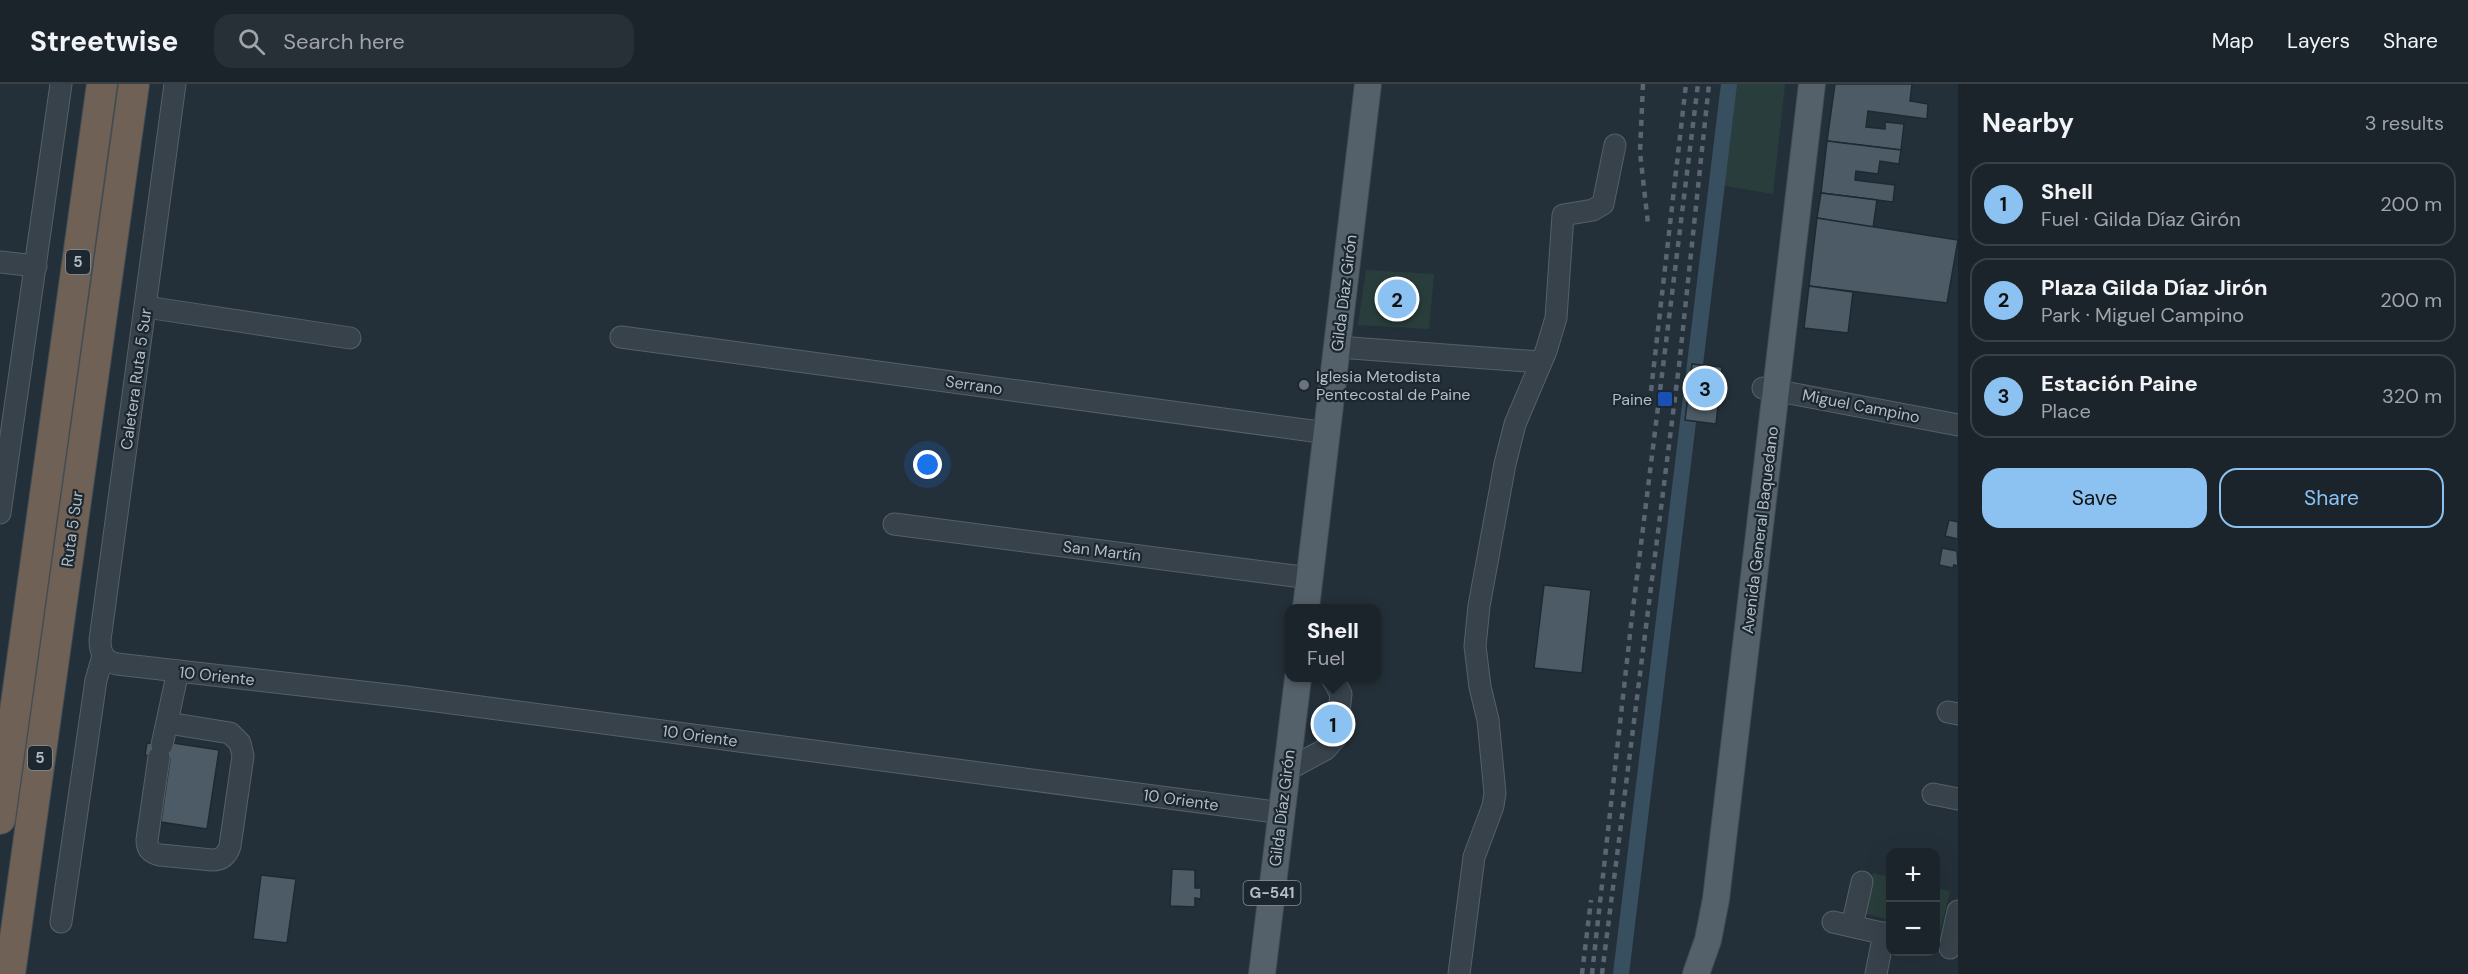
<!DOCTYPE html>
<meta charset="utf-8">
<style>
body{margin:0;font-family:"DM Sans",sans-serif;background:#283037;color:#f1f3f6}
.controls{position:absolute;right:18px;bottom:18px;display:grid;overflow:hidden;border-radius:12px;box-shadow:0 6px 24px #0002}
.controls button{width:54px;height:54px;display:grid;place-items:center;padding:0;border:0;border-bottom:2px solid #394147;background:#1b242b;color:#f1f3f6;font:30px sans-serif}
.you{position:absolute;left:928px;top:381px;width:21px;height:21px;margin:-15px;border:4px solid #fff;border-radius:50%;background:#1a73e8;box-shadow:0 0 0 9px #1a73e833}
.badge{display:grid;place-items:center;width:39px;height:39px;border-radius:50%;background:#8cc2f1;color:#111;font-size:20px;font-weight:700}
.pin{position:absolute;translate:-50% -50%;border:3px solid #fff;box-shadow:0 2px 6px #0006}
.popup{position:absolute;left:1285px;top:520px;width:96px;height:78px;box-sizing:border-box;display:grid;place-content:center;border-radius:12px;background:#1b242b;filter:drop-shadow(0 2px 4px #0005);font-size:20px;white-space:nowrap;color:#a0a4a9}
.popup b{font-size:22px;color:#f1f3f6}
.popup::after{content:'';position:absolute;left:50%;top:100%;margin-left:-12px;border:12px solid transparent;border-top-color:#1b242b}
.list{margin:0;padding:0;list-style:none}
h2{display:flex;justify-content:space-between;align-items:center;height:78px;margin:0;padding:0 24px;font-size:26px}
h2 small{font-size:20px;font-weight:400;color:#a0a4a9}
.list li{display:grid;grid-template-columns:39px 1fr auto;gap:18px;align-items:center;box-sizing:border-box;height:84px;margin:0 12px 12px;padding:0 12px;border:2px solid #394147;border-radius:18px}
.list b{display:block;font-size:22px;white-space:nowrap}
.list p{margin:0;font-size:20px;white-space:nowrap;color:#a0a4a9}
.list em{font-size:20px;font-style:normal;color:#a0a4a9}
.actions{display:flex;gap:12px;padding:18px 24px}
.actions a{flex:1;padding:14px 0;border:2px solid #8cc2f1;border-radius:18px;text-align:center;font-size:21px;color:#8cc2f1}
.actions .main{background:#8cc2f1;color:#111}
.icon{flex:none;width:33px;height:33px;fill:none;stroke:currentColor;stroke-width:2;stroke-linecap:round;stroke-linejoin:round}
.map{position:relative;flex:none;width:1958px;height:890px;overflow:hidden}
header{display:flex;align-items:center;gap:36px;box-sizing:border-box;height:84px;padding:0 30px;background:#1b242b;border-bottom:2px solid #394147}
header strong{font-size:28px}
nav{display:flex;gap:33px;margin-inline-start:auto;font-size:21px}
.search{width:420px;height:54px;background:#283037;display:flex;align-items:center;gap:15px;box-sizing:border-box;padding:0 21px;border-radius:18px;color:#a0a4a9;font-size:22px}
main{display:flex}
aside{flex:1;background:#1b242b}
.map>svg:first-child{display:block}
</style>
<header>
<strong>Streetwise</strong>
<div class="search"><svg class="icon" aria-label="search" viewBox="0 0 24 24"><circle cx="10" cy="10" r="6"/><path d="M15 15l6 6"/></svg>Search here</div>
<nav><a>Map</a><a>Layers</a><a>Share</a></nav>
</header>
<main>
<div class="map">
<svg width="1958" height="890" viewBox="0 0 1958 890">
<rect width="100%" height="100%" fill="#243039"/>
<g fill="#293e3c">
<polygon points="1733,0 1785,0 1773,110 1720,101"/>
<polygon points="1366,186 1434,190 1429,245 1358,241"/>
<polygon points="1873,789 1890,793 1890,836 1863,829"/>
<polygon points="1936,804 1950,807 1940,848 1936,847"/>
</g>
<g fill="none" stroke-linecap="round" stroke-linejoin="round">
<polyline stroke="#384f5f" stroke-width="16" points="1621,890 1729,0"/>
</g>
<g fill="#4c5b65" stroke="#1e2931" stroke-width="1.5">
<polygon points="1835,0 1912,0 1910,17 1928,20 1927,35 1868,27 1866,43 1885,45 1885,38 1904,40 1901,66 1827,57"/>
<polygon points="1827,57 1901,66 1899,80 1880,77 1878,90 1856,87 1855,96 1895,101 1893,118 1821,109"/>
<polygon points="1821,109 1877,116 1873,144 1817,134"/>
<polygon points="1817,134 1958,156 1947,219 1809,202"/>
<polygon points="1809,202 1853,208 1848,249 1804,244"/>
<polygon points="1692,280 1722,283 1716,340 1685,336"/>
<polygon points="1949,436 1958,438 1958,455 1945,452"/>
<polygon points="1942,464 1957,467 1958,482 1954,481 1953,484 1939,481"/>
<polygon points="1544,501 1591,506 1582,589 1534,584"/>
<polygon points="147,659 172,662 173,659 219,666 207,745 161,738 170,675 145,671"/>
<polygon points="1172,785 1195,786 1195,804 1201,804 1201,815 1195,814 1195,823 1170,822"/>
<polygon points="261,791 296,795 287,859 253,855"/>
</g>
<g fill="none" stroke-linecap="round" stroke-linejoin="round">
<g stroke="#556068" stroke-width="23">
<g id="minor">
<path d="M175 0 100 556C100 568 103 577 117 580L406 613 1282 729"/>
<polyline points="0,178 36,182"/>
<polyline points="146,223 350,254"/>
<polyline points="621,253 1327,349"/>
<polyline points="1338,263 1540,278"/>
<polyline points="1763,304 1958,341"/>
<polyline points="0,429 61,0"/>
<polyline points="894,440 1310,494"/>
<polyline points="1948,628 1958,630"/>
<polyline points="162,661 178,587"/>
<path d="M159 673 147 756C147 765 151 769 160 771L212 776C222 776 227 771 230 762L243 672 240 659 230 649 168 639"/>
<polyline points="1287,686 1326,665 1336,653 1341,610 1332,594"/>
<polyline points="1933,710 1958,715"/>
<polyline points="61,838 96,596 103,572"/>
<polyline points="1833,838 1890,851"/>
<polyline points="1852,842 1862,798"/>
<polyline points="1950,864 1958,827"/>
<polyline points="1459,890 1474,773 1493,722 1495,709 1488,636 1480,603 1475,562 1479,522 1505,380 1515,340 1546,267 1556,234 1563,131 1593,126 1603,120 1615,61"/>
<polyline points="1876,890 1884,849"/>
</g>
</g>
<g stroke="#404b53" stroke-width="28">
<g id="major">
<polyline points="1306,524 1368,0"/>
<polyline points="1262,890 1298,594"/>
<polyline points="1696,890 1708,856 1716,815 1812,0"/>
</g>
</g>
<g stroke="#424d55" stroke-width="32">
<g id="highway">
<polyline points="0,735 102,0"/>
<polyline points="10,890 134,0"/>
</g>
</g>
<use href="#minor" stroke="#37424a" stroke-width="21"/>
<use href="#major" stroke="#55616a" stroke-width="26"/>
<use href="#highway" stroke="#6f6155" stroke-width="30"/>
<g stroke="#596671" stroke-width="4.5" stroke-dasharray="6 6" stroke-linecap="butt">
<polyline points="1643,0 1640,68 1648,140"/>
<polyline points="1651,307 1686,0"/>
<polyline points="1582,890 1591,816"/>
<polyline points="1592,890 1631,541 1698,0"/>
<polyline points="1602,890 1679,282 1709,0"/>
</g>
</g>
<circle fill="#6b7280" stroke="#1c272f" stroke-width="2" cx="1304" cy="301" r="6"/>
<rect fill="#1a4fb4" stroke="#1c272f" stroke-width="2" x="1657" y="307" width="16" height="16" rx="3"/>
<g text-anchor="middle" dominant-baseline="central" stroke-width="4.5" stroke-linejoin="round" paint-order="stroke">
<g fill="#1c272f" stroke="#859099" stroke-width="1.5">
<rect x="66" y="166" width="24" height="24" rx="4.5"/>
<rect x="28" y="662" width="24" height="24" rx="4.5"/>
<rect x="1243.5" y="797" width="57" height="24" rx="4.5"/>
</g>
<g font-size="15" font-weight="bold" fill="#b2bdc6">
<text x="78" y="178">5</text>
<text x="40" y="674">5</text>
<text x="1272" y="809">G-541</text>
</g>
<g font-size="16" fill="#b2bdc6" stroke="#1c272f">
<text transform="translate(1344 209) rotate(-83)">Gilda Díaz Girón</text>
<text transform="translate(136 295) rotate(-82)">Caletera Ruta 5 Sur</text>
<text transform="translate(974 301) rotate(8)">Serrano</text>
<text transform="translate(1861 322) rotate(11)">Miguel Campino</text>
<text transform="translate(72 445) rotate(-82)">Ruta 5 Sur</text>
<text transform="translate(1760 446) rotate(-83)">Avenida General Baquedano</text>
<text transform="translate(1102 467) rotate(7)">San Martín</text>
<text transform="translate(217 592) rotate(6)">10 Oriente</text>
<text transform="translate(700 652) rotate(8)">10 Oriente</text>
<text transform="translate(1181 716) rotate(8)">10 Oriente</text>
<text transform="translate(1282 724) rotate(-83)">Gilda Díaz Girón</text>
</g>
<g font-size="16" fill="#b2bdc6" stroke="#1c272f" text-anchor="start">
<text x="1316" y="292">Iglesia Metodista<tspan x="1316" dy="18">Pentecostal de Paine</tspan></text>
<text x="1652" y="315" text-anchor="end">Paine</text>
</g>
</g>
</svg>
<div class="controls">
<button>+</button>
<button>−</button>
</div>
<div class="you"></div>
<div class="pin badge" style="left:1333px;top:640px">1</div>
<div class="popup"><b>Shell</b>Fuel</div>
<div class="pin badge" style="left:1397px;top:215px">2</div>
<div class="pin badge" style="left:1705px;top:304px">3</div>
</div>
<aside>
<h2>Nearby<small>3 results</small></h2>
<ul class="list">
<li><span class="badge">1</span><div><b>Shell</b><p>Fuel · Gilda Díaz Girón</p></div><em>200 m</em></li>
<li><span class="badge">2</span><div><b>Plaza Gilda Díaz Jirón</b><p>Park · Miguel Campino</p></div><em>200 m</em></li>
<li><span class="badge">3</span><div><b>Estación Paine</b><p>Place</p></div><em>320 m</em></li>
</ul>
<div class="actions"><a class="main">Save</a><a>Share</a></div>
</aside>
</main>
